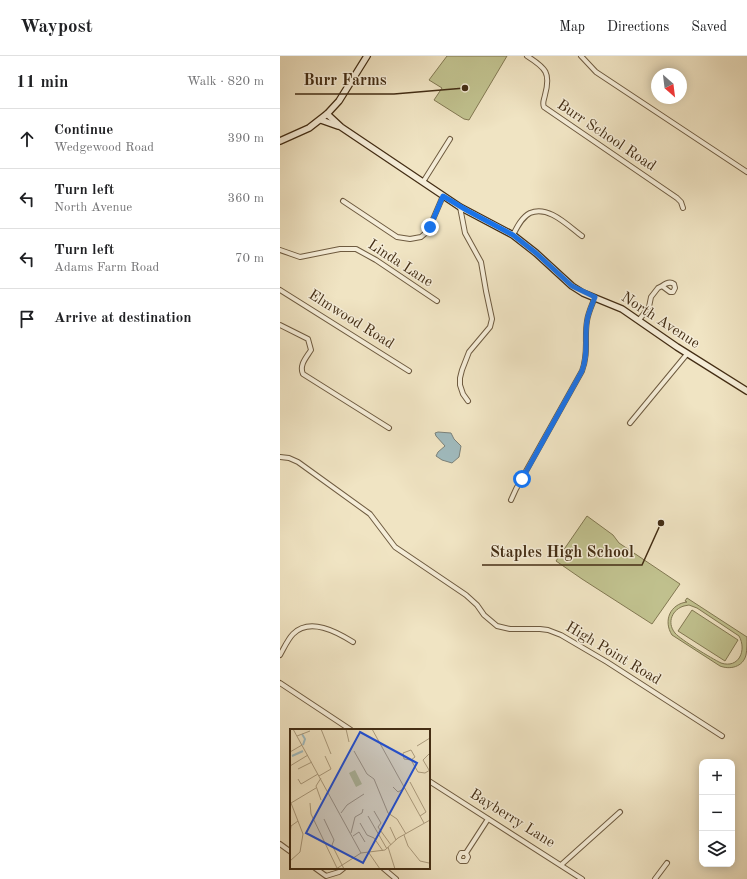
<!DOCTYPE html>
<meta charset="utf-8">
<style>
body{margin:0;font-family:"Old Standard TT",serif;background:#f2f2f2;color:#202124}
.controls{position:absolute;right:12px;bottom:12px;display:grid;overflow:hidden;border-radius:8px;box-shadow:0 2px 10px #0003}
.controls button{width:36px;height:36px;display:grid;place-items:center;padding:0;border:0;border-bottom:1px solid #e0e0e0;background:#fff;color:#202124;font:20px sans-serif}
.compass{position:absolute;left:371px;top:12px;width:36px;height:36px;border-radius:50%;background:#fff;box-shadow:0 2px 10px #0003;rotate:152deg}
.stop{position:absolute;width:12px;height:12px;margin:-9px;border:3px solid #1a73e8;border-radius:50%;background:#fff}
.stop.end{background:#1a73e8;border-color:#fff;box-shadow:0 1px 4px #0008}
.list{margin:0;padding:0;list-style:none}
h2{display:flex;justify-content:space-between;align-items:center;height:52px;margin:0;padding:0 16px;font-size:17px}
h2 small{font-size:13px;font-weight:400;color:#757577}
.list li{display:grid;grid-template-columns:26px 1fr auto;gap:12px;align-items:center;box-sizing:border-box;height:60px;padding:0 16px;border-top:1px solid #e0e0e0}
.list b{display:block;font-size:15px;white-space:nowrap}
.list p{margin:0;font-size:13px;white-space:nowrap;color:#757577}
.list em{font-size:13px;font-style:normal;color:#757577}
.icon{flex:none;width:22px;height:22px;fill:none;stroke:currentColor;stroke-width:2;stroke-linecap:round;stroke-linejoin:round}
.map{position:relative;flex:none;width:467px;height:823px;overflow:hidden}
header{display:flex;align-items:center;gap:24px;box-sizing:border-box;height:56px;padding:0 20px;background:#fff;border-bottom:1px solid #e0e0e0}
header strong{font-size:19px}
nav{display:flex;gap:22px;margin-inline-start:auto;font-size:14px}
main{display:flex}
aside{flex:1;background:#fff}
.map>svg:first-child{display:block}
</style>
<header>
<strong>Waypost</strong>
<nav><a>Map</a><a>Directions</a><a>Saved</a></nav>
</header>
<main>
<aside>
<h2>11 min<small>Walk · 820 m</small></h2>
<ul class="list">
<li><svg class="icon" aria-label="ahead" viewBox="0 0 24 24"><path d="M12 20V5M6 11l6-6 6 6"/></svg><div><b>Continue</b><p>Wedgewood Road</p></div><em>390 m</em></li>
<li><svg class="icon" aria-label="left" viewBox="0 0 24 24"><path d="M17 20v-9H6M10 6l-5 5 5 5"/></svg><div><b>Turn left</b><p>North Avenue</p></div><em>360 m</em></li>
<li><svg class="icon" aria-label="left" viewBox="0 0 24 24"><path d="M17 20v-9H6M10 6l-5 5 5 5"/></svg><div><b>Turn left</b><p>Adams Farm Road</p></div><em>70 m</em></li>
<li><svg class="icon" aria-label="arrive" viewBox="0 0 24 24"><path d="M6 21V4h12l-3 4 3 4H6"/></svg><div><b>Arrive at destination</b></div></li>
</ul>
</aside>
<div class="map">
<svg width="467" height="823" viewBox="0 0 467 823">
<rect width="100%" height="100%" fill="#f0e4c3"/>
<filter id="stains"><feTurbulence type="fractalNoise" baseFrequency=".005" numOctaves="4"/><feColorMatrix values="0 0 0 0 .2 0 0 0 0 .09 0 0 0 0 .02 0 0 0 .5 -.17"/></filter>
<radialGradient id="worn" r=".72"><stop offset=".6" stop-color="#630" stop-opacity="0"/><stop offset="1" stop-color="#630" stop-opacity=".3"/></radialGradient>
<g fill="#c1c28f" stroke="#827852" fill-rule="evenodd">
<polygon points="167,0 227,0 189,64 184,63 154,44 162,32 149,24"/>
<polygon points="307,460 333,479 339,487 400,528 372,568 302,523 276,505"/>
<path d="M407 542 467 581C467 586 467 594 466 599 463 611 450 614 440 610L392 579C383 565 390 548 407 546L405 545ZM404 550 409 549 417 552 459 580C467 594 459 613 441 607 431 602 401 584 395 577 386 566 393 553 404 550Z"/>
<polygon points="412,554 458,584 445,605 398,575"/>
</g>
<polygon fill="#a0bbbf" stroke="#7b827b" points="158,376 171,377 174,383 181,390 179,401 172,407 162,404 156,400 158,396 165,390 156,380 155,377"/>
<g fill="none" stroke-linecap="round" stroke-linejoin="round">
<g stroke="#6e5b40" stroke-width="6">
<g id="street">
<path d="M247 0C266 12 271 17 265 39 264 44 262 47 264 51L397 142 401 146 403 152"/>
<polyline points="301,0 316,16 467,116"/>
<polyline points="143,126 170,83"/>
<polyline points="63,145 117,181 130,183 141,181 148,175 163,140"/>
<polyline points="180,151 185,177 201,206 206,235 212,263 210,271 189,296 182,314 180,322 180,329 183,338 188,345"/>
<path d="M233 179C237 171 242 161 250 157 269 149 288 170 302 180"/>
<polyline points="0,194 20,201 60,193 76,193 96,204 157,245"/>
<polyline points="0,234 129,315"/>
<path d="M359 264 369 251 371 241 378 232 382 230C386 227 390 225 394 228L395 232 393 236H390L382 230"/>
<path d="M0 269 28 283 31 294C26 302 19 309 23 318L109 372"/>
<polyline points="350,367 407,298"/>
<polyline points="0,401 9,402 18,406 90,458 115,491 186,539 197,549 204,559 217,570 230,573 260,573 268,574 281,579 327,606 442,680"/>
<path d="M231 444 236 433 302 315C309 296 304 283 307 265 308 257 312 249 315 241"/>
<path d="M0 599C4 592 8 583 13 578 30 561 57 576 73 586"/>
<polyline points="0,627 71,674"/>
<polyline points="149,725 302,823"/>
<polyline points="0,788 11,796"/>
<polyline points="186,797 181,797 179,801 179,803 181,805 186,805 188,801 186,797 208,763"/>
<polyline points="281,809 340,756"/>
<polyline points="35,812 46,820 59,816 64,812"/>
<polyline points="103,812 116,823"/>
<polyline points="375,823 387,807"/>
</g>
</g>
<g stroke="#432d14" stroke-width="8">
<g id="secondary">
<polyline points="47,58 61,71 180,151 233,179 256,197 292,230 303,237 342,253 397,291 467,335"/>
<polyline points="41,64 58,70"/>
<polyline points="0,85 29,72 47,58 59,45 87,0"/>
</g>
</g>
<use href="#street" stroke="#f5edd8" stroke-width="4"/>
<use href="#secondary" stroke="#f5edd8" stroke-width="5.5"/>
</g>
<g fill="none" stroke-linecap="round" stroke-linejoin="round">
<path stroke="#1a73e8" stroke-width="5" d="M150 171 163 140 188 155 233 179 256 197 292 230 315 241C312 249 308 257 307 265 304 283 309 296 302 315L242 423"/>
</g>
<g text-anchor="middle" dominant-baseline="central" stroke-width="3" stroke-linejoin="round" paint-order="stroke">
<g font-size="15" fill="#432d14" stroke="#f5edd8">
<text transform="translate(326 80) rotate(34)">Burr School Road</text>
<text transform="translate(120 208) rotate(33)">Linda Lane</text>
<text transform="translate(71 264) rotate(32)">Elmwood Road</text>
<text transform="translate(380 265) rotate(33)">North Avenue</text>
<text transform="translate(333 598) rotate(31)">High Point Road</text>
<text transform="translate(232 763) rotate(32)">Bayberry Lane</text>
</g>
</g>
<g transform="translate(10 673)">
<rect width="140" height="140" fill="#f0e4c3"/>
<path d="M65 41 72 55 66 58 59 44Z" fill="#c1c28f"/>
<path fill="none" stroke="#a0bbbf" stroke-width="2" d="M12 5 15 10 13 16M2 27 13 22"/>
<path fill="none" stroke="#ab9b7d" stroke-width="1" d="M3 0 71 124M31 0 41 25M56 0 59 13M82 0 134 94M7 7 20 2M127 17 140 9M64 22 77 45 84 50 98 84 107 90 116 105M0 23 12 16M121 31 125 28 121 21 113 24 114 30 121 31 128 43 135 44 140 41M0 37 18 26M8 40 22 33M139 41 133 31 140 24M29 47 41 40 35 27M31 49 26 57 31 71M8 50 11 55 28 45M120 53 136 83 130 87M103 58 108 63 115 59M20 74 21 85 47 139M84 82 91 94 88 98 101 116M51 84 57 76 74 65M78 87 97 120M34 90 44 111 42 116 54 140M70 94 77 106 84 109 93 122M100 98 106 111M61 104 65 88 72 84 73 80M0 106 1 97 8 92M114 106 118 117 130 132 139 134M63 107 69 103 75 113M140 117V135M98 118 105 140M79 124 90 140M0 132 10 123 13 105 1 74 26 59M46 140 71 124 95 121 108 109 140 91"/>
<path fill="#1d4ed8" fill-opacity="0.15" stroke="#1d4ed8" stroke-width="2" d="M70 3 127 34 73 134 16 104Z"/>
<rect width="140" height="140" fill="none" stroke="#432d14" stroke-width="2"/>
</g>
<path fill="none" stroke="#432d14" stroke-width="1.5" d="M185 32L114 38H15M381 467L362 509H202"/>
<g fill="#432d14" stroke="#f5edd8" stroke-width="1.5">
<circle cx="185" cy="32" r="4"/>
<circle cx="381" cy="467" r="4"/>
</g>
<g font-size="16" text-anchor="middle" font-weight="bold" fill="#432d14" stroke="#f5edd8" stroke-width="3" stroke-linejoin="round" paint-order="stroke">
<text x="65" y="29">Burr Farms</text>
<text x="282" y="501">Staples High School</text>
</g>
<rect width="100%" height="100%" filter="url(#stains)"/>
<rect width="100%" height="100%" fill="url(#worn)"/>
</svg>
<div class="controls">
<button>+</button>
<button>−</button>
<button><svg class="icon" aria-label="layers" viewBox="0 0 24 24"><path d="M12 4l9 5-9 5-9-5zM3 14l9 5 9-5"/></svg></button>
</div>
<svg class="compass" viewBox="-18 -18 36 36"><path d="M0-13l5 13h-10z" fill="#e53935"/><path d="M0 13l5-13h-10z" fill="#757577"/></svg>
<div class="stop" style="left:242px;top:423px"></div>
<div class="stop end" style="left:150px;top:171px"></div>
</div>
</main>
